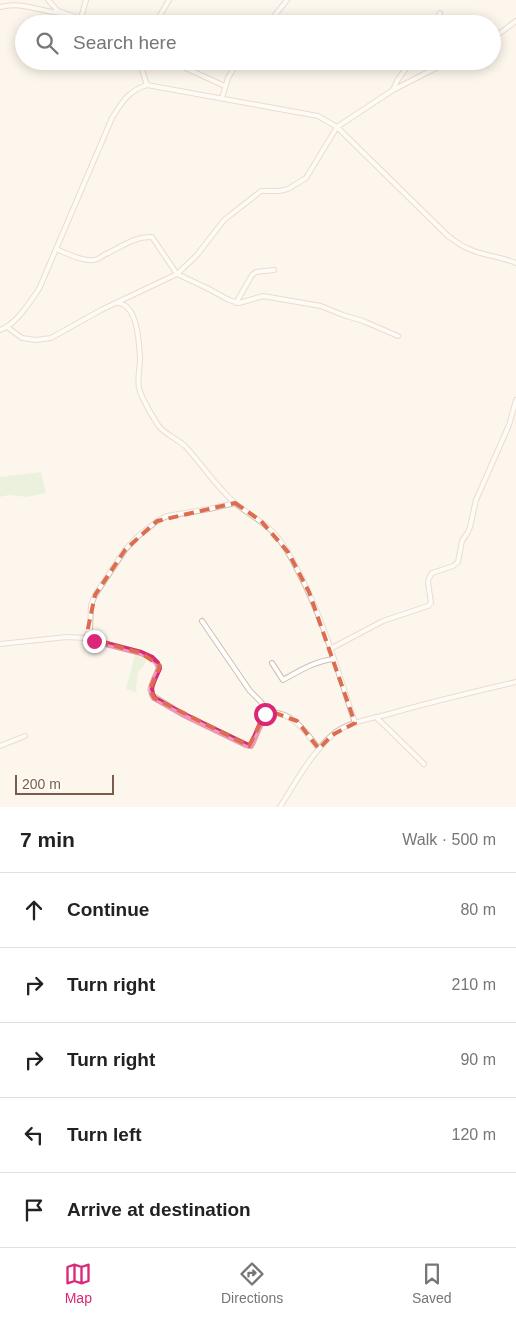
<!DOCTYPE html>
<meta charset="utf-8">
<style>
body{margin:0;font-family:Helvetica,sans-serif;background:#f6f6f6;color:#222}
.scale{position:absolute;left:15px;bottom:12px;width:99px;box-sizing:border-box;padding-left:5px;border:2px solid #7a5c4d;border-top:0;font-size:14px;line-height:18px;white-space:nowrap;color:#7a5c4d;-webkit-text-stroke:4px #fffaf3;paint-order:stroke}
.stop{position:absolute;width:15px;height:15px;margin:-11px;border:4px solid #db2777;border-radius:50%;background:#fff}
.stop.end{background:#db2777;border-color:#fff;box-shadow:0 1px 5px #0008}
.list{margin:0;padding:0;list-style:none}
h2{display:flex;justify-content:space-between;align-items:center;height:65px;margin:0;padding:0 20px;font-size:21px}
h2 small{font-size:16px;font-weight:400;color:#767676}
.list li{display:grid;grid-template-columns:32px 1fr auto;gap:15px;align-items:center;box-sizing:border-box;height:75px;padding:0 20px;border-top:1px solid #e0e0e0}
.list b{display:block;font-size:19px;white-space:nowrap}
.list em{font-size:16px;font-style:normal;color:#767676}
.icon{flex:none;width:28px;height:28px;fill:none;stroke:currentColor;stroke-width:2;stroke-linecap:round;stroke-linejoin:round}
.map{position:relative;flex:none;width:516px;height:807px;overflow:hidden}
.search{position:absolute;background:#fff;box-shadow:0 2px 12px #0003;left:15px;right:15px;top:15px;height:55px;display:flex;align-items:center;gap:12px;box-sizing:border-box;padding:0 18px;border-radius:28px;color:#767676;font-size:19px}
.sheet{height:440px;background:#fff}
nav{display:flex;justify-content:space-around;align-items:center;box-sizing:border-box;height:70px;border-top:1px solid #e0e0e0;background:#fff;font-size:14px;color:#767676}
nav a{display:grid;justify-items:center;gap:2px}
nav .on{color:#db2777}
.map>svg:first-child{display:block}
</style>
<div class="map">
<svg width="516" height="807" viewBox="0 0 516 807">
<rect width="100%" height="100%" fill="#fdf6ec"/>
<g fill="#d8ecc9">
<polygon points="41,472 46,493 27,497 9,495 0,497 0,477"/>
<path d="M135 655C150 658 148 663 138 672L136 688 137 693 126 689Z"/>
</g>
<g fill="none" stroke-linecap="round" stroke-linejoin="round">
<g stroke="#d1beb0" stroke-width="6">
<g id="minor">
<polyline points="48,0 58,11 96,24"/>
<path d="M0 7C21 1 41 12 62 13"/>
<polyline points="81,18 86,0"/>
<polyline points="155,24 169,0"/>
<polyline points="268,24 287,0"/>
<polyline points="434,24 440,13"/>
<polyline points="492,39 516,21"/>
<polyline points="139,61 147,85"/>
<polyline points="170,61 225,86"/>
<polyline points="393,90 397,81 411,61"/>
<polyline points="222,98 228,78 238,61"/>
<path d="M56 249C66 253 78 260 90 260 95 261 100 258 104 255 120 248 134 236 152 237L177 274 207 288 229 300 239 303 263 296 321 306 343 315 363 321 398 336"/>
<path d="M118 303C138 305 139 343 140 358 140 368 137 379 139 388 141 397 153 417 158 425 164 434 176 438 185 446 202 464 216 487 235 503 248 514 261 520 274 533 284 544 291 557 298 571 323 618 338 672 355 723"/>
<polyline points="236,303 252,275 256,272 274,270"/>
<polyline points="7,327 22,338 36,340 51,338 101,310 177,274 197,255 224,220 261,191 279,191 288,189 306,178 337,127 393,90 430,71 451,61"/>
<path d="M0 330C18 323 28 304 39 289L112 118C122 102 128 91 147 85L318 116 337 127 448 236C455 241 461 246 469 249 484 256 500 256 516 263"/>
<polyline points="202,621 250,691 260,701 268,712"/>
<polyline points="86,638 90,629 91,605 95,595 125,550 136,538 157,521 167,516 209,509 235,503"/>
<path d="M0 644 67 637 86 638 141 653 152 658 157 663 159 668 150 689 152 695 182 714 249 746 252 744 265 715 268 712C292 711 306 732 319 749"/>
<polyline points="330,649 383,621 428,606 431,603 428,582 429,578 432,573 453,566 458,562 462,541 468,532 470,527 476,500 509,425 516,400"/>
<path d="M272 663 283 680C299 671 315 661 334 659"/>
<polyline points="376,717 424,764"/>
<polyline points="0,746 25,736"/>
<path d="M280 807C295 783 311 754 332 735 347 722 370 719 389 714 431 702 473 692 516 682"/>
</g>
</g>
<use href="#minor" stroke="#fff" stroke-width="4"/>
</g>
<g fill="none" stroke-linecap="round" stroke-linejoin="round">
<path stroke="#db2777" stroke-width="6" d="M94 641 141 653 152 658 157 663 159 668C155 679 147 688 154 698L182 714 246 745 251 746 252 744 265 714"/>
</g>
<path d="M0 0H516V807H0ZM235 503 261 521 288 552 309 592 355 723 332 735 319 749 297 721 267 710 249 746 154 698 150 689 160 666 141 653 86 638 95 595 125 550 157 521Z" fill="#fdf6ec" fill-opacity=".55" fill-rule="evenodd"/>
<path fill="none" stroke="#dc6d51" stroke-width="4" stroke-dasharray="10 6" stroke-linejoin="round" d="M235 503 261 521 288 552 309 592 355 723 332 735 319 749 297 721 267 710 249 746 154 698 150 689 160 666 141 653 86 638 95 595 125 550 157 521Z"/>
</svg>
<div class="scale">200 m</div>
<div class="stop" style="left:265px;top:714px"></div>
<div class="stop end" style="left:94px;top:641px"></div>
<div class="search"><svg class="icon" aria-label="search" viewBox="0 0 24 24"><circle cx="10" cy="10" r="6"/><path d="M15 15l6 6"/></svg>Search here</div>
</div>
<section class="sheet">
<h2>7 min<small>Walk · 500 m</small></h2>
<ul class="list">
<li><svg class="icon" aria-label="ahead" viewBox="0 0 24 24"><path d="M12 20V5M6 11l6-6 6 6"/></svg><div><b>Continue</b></div><em>80 m</em></li>
<li><svg class="icon" aria-label="right" viewBox="0 0 24 24"><path d="M7 20v-9h11M14 6l5 5-5 5"/></svg><div><b>Turn right</b></div><em>210 m</em></li>
<li><svg class="icon" aria-label="right" viewBox="0 0 24 24"><path d="M7 20v-9h11M14 6l5 5-5 5"/></svg><div><b>Turn right</b></div><em>90 m</em></li>
<li><svg class="icon" aria-label="left" viewBox="0 0 24 24"><path d="M17 20v-9H6M10 6l-5 5 5 5"/></svg><div><b>Turn left</b></div><em>120 m</em></li>
<li><svg class="icon" aria-label="arrive" viewBox="0 0 24 24"><path d="M6 21V4h12l-3 4 3 4H6"/></svg><div><b>Arrive at destination</b></div></li>
</ul>
</section>
<nav>
<a class="on"><svg class="icon" aria-label="map" viewBox="0 0 24 24"><path d="M3 6l6-2 6 2 6-2v14l-6 2-6-2-6 2zM9 4v14M15 6v14"/></svg>Map</a>
<a><svg class="icon" aria-label="directions" viewBox="0 0 24 24"><path d="M12 3l9 9-9 9-9-9zM9 14v-3h6M13 9l2 2-2 2"/></svg>Directions</a>
<a><svg class="icon" aria-label="saved" viewBox="0 0 24 24"><path d="M7 4h10v16l-5-4-5 4z"/></svg>Saved</a>
</nav>
